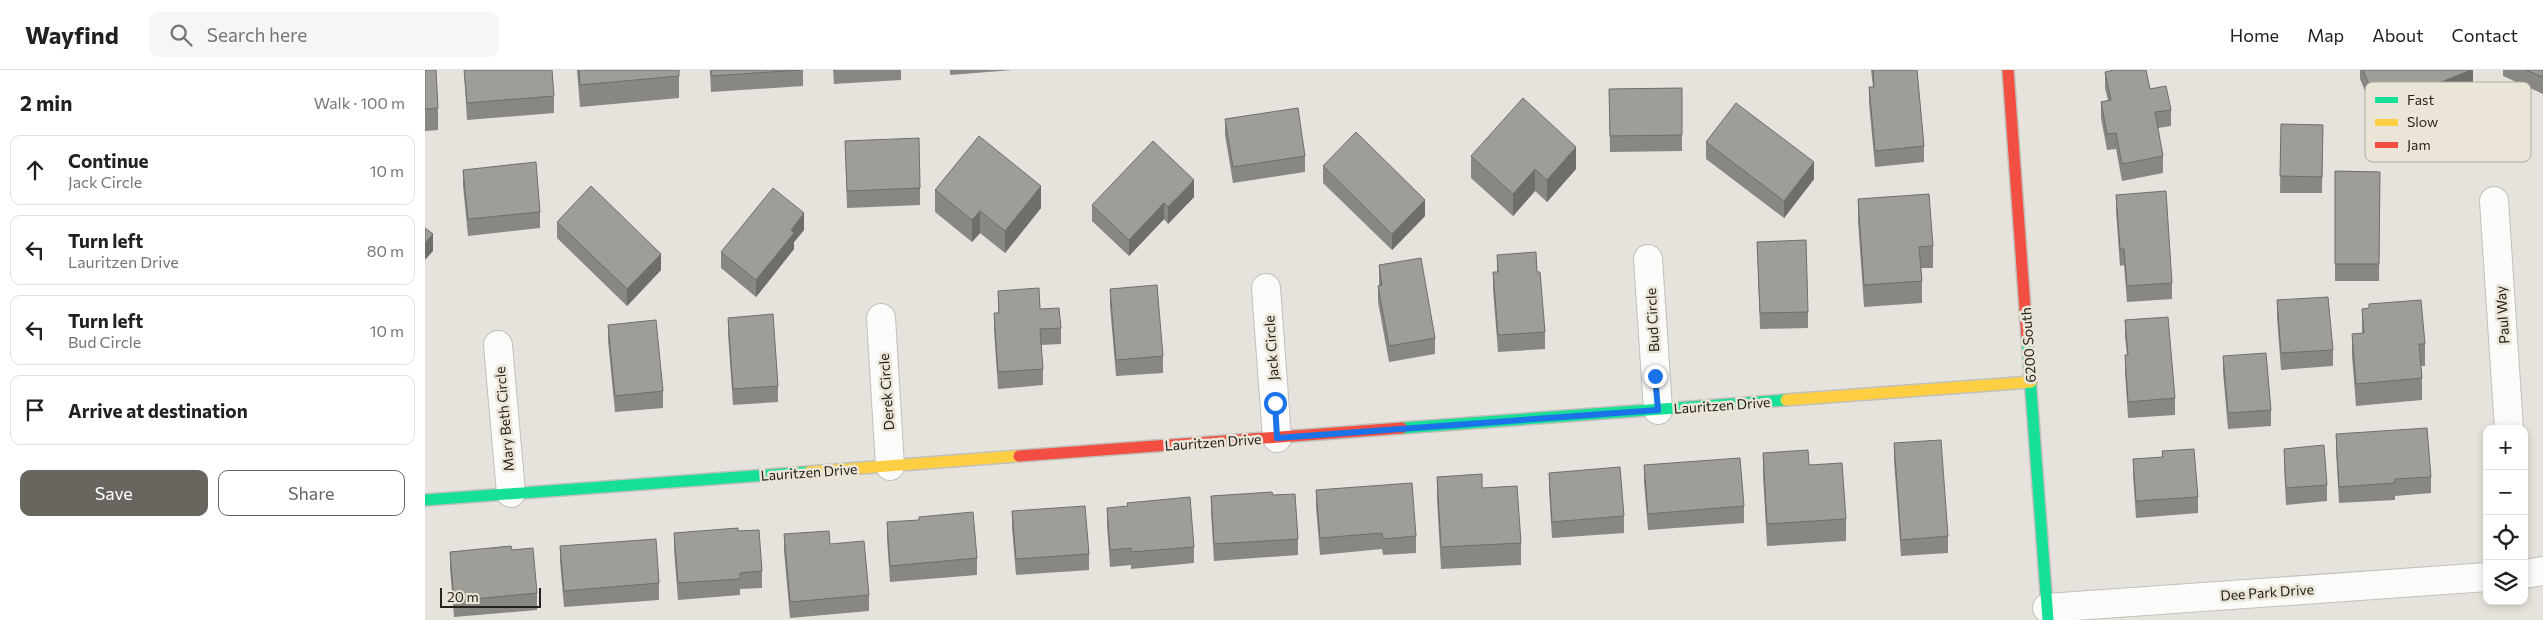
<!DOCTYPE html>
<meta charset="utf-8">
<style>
body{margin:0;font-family:Commissioner,sans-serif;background:#f6f6f6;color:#202124}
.controls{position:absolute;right:15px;bottom:15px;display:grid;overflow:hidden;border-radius:10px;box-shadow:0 2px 8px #0003}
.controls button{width:45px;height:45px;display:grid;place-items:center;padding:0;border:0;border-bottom:1px solid #e0e0e0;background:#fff;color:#202124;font:25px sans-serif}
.scale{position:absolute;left:15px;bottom:12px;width:101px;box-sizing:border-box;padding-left:5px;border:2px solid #25231e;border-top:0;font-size:14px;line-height:18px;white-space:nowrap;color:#25231e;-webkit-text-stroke:4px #ebe5d7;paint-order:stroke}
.stop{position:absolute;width:15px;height:15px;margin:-11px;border:4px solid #1a73e8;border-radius:50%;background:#fff}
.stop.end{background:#1a73e8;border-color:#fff;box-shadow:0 1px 5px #0008}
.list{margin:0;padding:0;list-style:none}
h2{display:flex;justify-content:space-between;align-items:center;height:65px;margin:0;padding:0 20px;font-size:21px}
h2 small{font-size:16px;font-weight:400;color:#757577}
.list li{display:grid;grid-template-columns:32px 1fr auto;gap:15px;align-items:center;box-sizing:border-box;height:70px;margin:0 10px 10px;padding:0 10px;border:1px solid #e0e0e0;border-radius:10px}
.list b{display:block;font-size:19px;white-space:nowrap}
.list p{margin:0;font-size:16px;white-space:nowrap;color:#757577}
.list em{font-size:16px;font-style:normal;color:#757577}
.actions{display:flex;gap:10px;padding:15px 20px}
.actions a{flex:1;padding:11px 0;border:1px solid #696660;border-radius:10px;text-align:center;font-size:18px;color:#696660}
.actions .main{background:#696660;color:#fff}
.icon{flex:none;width:28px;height:28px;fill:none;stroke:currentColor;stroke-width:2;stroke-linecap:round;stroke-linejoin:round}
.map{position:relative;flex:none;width:2118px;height:550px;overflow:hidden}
header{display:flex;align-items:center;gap:30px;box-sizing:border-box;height:70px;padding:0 25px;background:#fff;border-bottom:1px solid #e0e0e0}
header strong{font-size:24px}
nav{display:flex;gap:28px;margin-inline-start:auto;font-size:18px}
.search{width:350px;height:45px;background:#f6f6f6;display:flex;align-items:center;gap:12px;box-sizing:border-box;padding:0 18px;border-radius:10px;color:#757577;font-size:19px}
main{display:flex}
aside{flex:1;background:#fff}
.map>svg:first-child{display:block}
</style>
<header>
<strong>Wayfind</strong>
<div class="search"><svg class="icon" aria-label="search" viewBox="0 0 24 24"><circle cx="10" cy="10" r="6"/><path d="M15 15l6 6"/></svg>Search here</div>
<nav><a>Home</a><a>Map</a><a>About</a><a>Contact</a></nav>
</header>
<main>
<aside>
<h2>2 min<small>Walk · 100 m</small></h2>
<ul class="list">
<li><svg class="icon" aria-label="ahead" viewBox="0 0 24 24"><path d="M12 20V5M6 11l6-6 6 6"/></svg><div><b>Continue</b><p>Jack Circle</p></div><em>10 m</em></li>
<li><svg class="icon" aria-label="left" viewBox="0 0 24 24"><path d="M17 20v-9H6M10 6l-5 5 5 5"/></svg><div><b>Turn left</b><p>Lauritzen Drive</p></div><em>80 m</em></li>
<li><svg class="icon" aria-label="left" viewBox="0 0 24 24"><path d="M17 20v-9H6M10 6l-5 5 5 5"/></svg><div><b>Turn left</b><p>Bud Circle</p></div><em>10 m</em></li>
<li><svg class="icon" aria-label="arrive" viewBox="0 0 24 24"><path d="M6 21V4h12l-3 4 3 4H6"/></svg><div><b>Arrive at destination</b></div></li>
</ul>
<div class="actions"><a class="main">Save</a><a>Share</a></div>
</aside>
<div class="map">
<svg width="2118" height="550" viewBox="0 0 2118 550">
<rect width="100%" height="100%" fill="#e6e3dc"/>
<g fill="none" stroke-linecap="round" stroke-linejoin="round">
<g stroke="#c2c0ba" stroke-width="30">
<g id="street">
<polyline points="2069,131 2084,359"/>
<polyline points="1223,189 1233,340"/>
<polyline points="841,218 852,368"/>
<polyline points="456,248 465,396"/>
<polyline points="73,275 86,423"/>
<polyline points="2099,504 2118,501"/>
<polyline points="1622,538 2062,507"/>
</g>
</g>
<g stroke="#c2c0ba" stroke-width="14">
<g id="fast">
<polyline points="1602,267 1623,550"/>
<polyline points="977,358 1361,330"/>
<polyline points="0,430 384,402"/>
</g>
</g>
<g stroke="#c2c0ba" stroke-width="14">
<g id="slow">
<polyline points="1361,330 1606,312"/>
<polyline points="384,402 594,386"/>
</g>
</g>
<g stroke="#c2c0ba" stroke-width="14">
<g id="jam">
<polyline points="1583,0 1602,267"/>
<polyline points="594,386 977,358"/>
</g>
</g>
<use href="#street" stroke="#fbfbfa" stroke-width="28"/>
<use href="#fast" stroke="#16e098" stroke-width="11"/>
<use href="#slow" stroke="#ffcf43" stroke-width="11"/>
<use href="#jam" stroke="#f24e42" stroke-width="11"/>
</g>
<g fill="#888782">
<polygon points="0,0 13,38 13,60 0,61"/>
<polygon points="39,0 127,0 129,26 129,43 42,50"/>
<polygon points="152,0 254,0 254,28 155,37"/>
<polygon points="285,0 378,0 378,16 286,22"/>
<polygon points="408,0 476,0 476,10 409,14"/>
<polygon points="525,0 588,0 525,5"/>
<polygon points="1446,0 1492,0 1499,76 1499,92 1450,97 1444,33 1444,17 1448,17"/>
<polygon points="1935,0 2048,0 2048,16 1984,41 1983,38 1952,50 1935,9"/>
<polygon points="2078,0 2118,0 2118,24 2078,6"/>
<polygon points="1680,2 1725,19 1746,40 1746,56 1733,58 1738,86 1738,103 1697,111 1691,79 1682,80 1676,48 1676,32 1683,30 1680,18"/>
<polygon points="1257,18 1257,81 1185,82 1184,19"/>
<polygon points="800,49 880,86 880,102 808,113 800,65"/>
<polygon points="1856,54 1898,55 1897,123 1855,123"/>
<polygon points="420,71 495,118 495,135 422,138"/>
<polygon points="1281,72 1389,109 1359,148 1281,89"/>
<polygon points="1046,86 1151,99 1122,132 1110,121 1088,146 1046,108"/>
<polygon points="898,96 1000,146 967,180 898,113"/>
<polygon points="38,100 115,142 115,158 43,166 38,116"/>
<polygon points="1910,101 1955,102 1954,211 1910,211"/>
<polygon points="510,120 616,138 580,183 555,163 547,172 510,142"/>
<polygon points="1691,125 1747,213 1747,229 1702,232 1699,195 1695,196 1691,141"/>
<polygon points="769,127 743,154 739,149 704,186 667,151 667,135"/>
<polygon points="1433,129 1508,176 1508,198 1496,198 1497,211 1497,233 1439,237 1433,151"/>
<polygon points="132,152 236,200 202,236 132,168"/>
<polygon points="379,160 369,172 369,179 331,227 296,198 296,182"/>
<polygon points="1332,172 1383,242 1383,258 1335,259"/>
<polygon points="1072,185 1112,202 1120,262 1120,279 1073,282 1068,219 1068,202 1072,202"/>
<polygon points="954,195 1010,268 1010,284 964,292 953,232 953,216 954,216"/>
<polygon points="685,219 738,286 738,303 691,306 685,236"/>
<polygon points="573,221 636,258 636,274 616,275 618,299 618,315 573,319 569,260 569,243 573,243"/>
<polygon points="1852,230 1908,280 1908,296 1856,300 1852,247"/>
<polygon points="1937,239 2000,274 2000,296 1996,296 1997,308 1997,330 1931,336 1927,286 1927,264 1937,263"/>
<polygon points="303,248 353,316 353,332 308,335 303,264"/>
<polygon points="1700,250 1750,328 1750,345 1703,348 1700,302 1700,285 1702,285 1700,267"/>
<polygon points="183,255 238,321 238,338 190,342 183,271"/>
<polygon points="1798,286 1846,340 1846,356 1803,359 1798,302"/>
<polygon points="1911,364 2006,407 2006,423 1970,426 1970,430 1914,433 1911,380"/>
<polygon points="1469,373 1523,466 1523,483 1476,486 1469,390"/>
<polygon points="1859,379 1902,415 1902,431 1861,435 1859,395"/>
<polygon points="1737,381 1773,427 1773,443 1711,448 1708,405 1708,389 1737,387"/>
<polygon points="1338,383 1384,395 1421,449 1421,471 1342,476 1338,405"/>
<polygon points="1219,395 1319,436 1319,453 1223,460 1219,412"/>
<polygon points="1124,403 1199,446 1199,463 1127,468 1124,419"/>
<polygon points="1012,407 1096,473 1096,495 1016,499 1012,429"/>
<polygon points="891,420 991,466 991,483 958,485 957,479 895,485 891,437"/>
<polygon points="848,425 873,469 873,485 789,491 786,442 786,426"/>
<polygon points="682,438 769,477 769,493 706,499 706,495 685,497 682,455"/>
<polygon points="587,441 664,484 664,500 591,505 587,458"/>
<polygon points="462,452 552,488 552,505 465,512 462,469"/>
<polygon points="313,461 337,501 337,518 315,519 315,525 253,530 249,479 249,463"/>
<polygon points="359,464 405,474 444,525 444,541 365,548 359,481"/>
<polygon points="135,476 234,513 234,530 139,537 135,492"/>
<polygon points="87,480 112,523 112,540 29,547 25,498 25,482"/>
</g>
<g fill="#6f6e6a">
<polygon points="2046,0 2048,0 2048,16 1984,41 1984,25"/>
<polygon points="1983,21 1983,38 1952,50 1952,34"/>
<polygon points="1151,77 1151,99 1122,132 1122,110"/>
<polygon points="1389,92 1389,109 1359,148 1359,131"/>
<polygon points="1110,99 1110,121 1088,146 1088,124"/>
<polygon points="769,110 769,127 743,154 743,137"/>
<polygon points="616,116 616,138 580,183 580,161"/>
<polygon points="1000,130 1000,146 967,180 967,164"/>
<polygon points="739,133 739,149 704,186 704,170"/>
<polygon points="555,141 555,163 547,172 547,150"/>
<polygon points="379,143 379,160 369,172 369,179 331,227 331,210 366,160"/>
<polygon points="8,164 8,181 0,190 0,173"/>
<polygon points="236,184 236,200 202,236 202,219"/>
</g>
<g fill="#9e9d97" stroke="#6f6e6a">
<polygon points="0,0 11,0 13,38 0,39"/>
<polygon points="39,0 127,0 129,26 42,33"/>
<polygon points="154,0 254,0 254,6 155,15"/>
<polygon points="286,0 375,0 286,6"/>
<polygon points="1448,0 1492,0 1499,76 1450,81 1444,17 1449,17"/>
<polygon points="1689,0 1721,0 1725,19 1741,16 1746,40 1730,42 1738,86 1697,94 1691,63 1682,64 1676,32 1686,30 1680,2"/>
<polygon points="1938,0 2046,0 1984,25 1983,21 1952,34"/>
<polygon points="2101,0 2118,0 2118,7"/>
<polygon points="1257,18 1257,65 1185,66 1184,19"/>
<polygon points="1098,28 1151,77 1122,110 1110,99 1088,124 1046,86"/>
<polygon points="1311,33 1389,92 1359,131 1281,72"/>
<polygon points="873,38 880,86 808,97 800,49"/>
<polygon points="1856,54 1898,55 1897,107 1855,106"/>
<polygon points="931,62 1000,130 967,164 898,96"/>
<polygon points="554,66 616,116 580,161 555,141 547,150 510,120"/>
<polygon points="494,68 495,118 422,121 420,71"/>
<polygon points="728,71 769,110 743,137 739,133 704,170 667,135"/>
<polygon points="111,92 115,142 43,149 38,100"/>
<polygon points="1910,101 1955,102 1954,194 1910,194"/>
<polygon points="166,116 236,184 202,219 132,152"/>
<polygon points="348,118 379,143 366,160 369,163 331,210 296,182"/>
<polygon points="1741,121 1747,213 1702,216 1699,179 1695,179 1691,125"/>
<polygon points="1504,124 1508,176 1494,177 1497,211 1439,215 1433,129"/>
<polygon points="0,158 8,164 0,173"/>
<polygon points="1381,170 1383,242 1335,243 1332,172"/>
<polygon points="1111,182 1112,202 1115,202 1120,262 1073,265 1068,202 1073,202 1072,185"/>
<polygon points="996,188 1010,268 964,276 953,216 957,215 954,195"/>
<polygon points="732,215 738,286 691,290 685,219"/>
<polygon points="614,218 615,239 634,238 636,258 615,259 618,299 573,302 569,243 574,243 573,221"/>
<polygon points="1903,227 1908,280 1856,283 1852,230"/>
<polygon points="1996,230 2000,274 1994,274 1997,308 1931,314 1927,264 1939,263 1937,239 1944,238 1944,234"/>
<polygon points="348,244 353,316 308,319 303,248"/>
<polygon points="1743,247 1750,328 1703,332 1700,285 1703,285 1700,250"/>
<polygon points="231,250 238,321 190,326 183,255"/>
<polygon points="1841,283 1846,340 1803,343 1798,286"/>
<polygon points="2002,358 2006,407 1970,409 1970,413 1914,417 1911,364"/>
<polygon points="1516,370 1523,466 1476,470 1469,373"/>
<polygon points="1899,375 1902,415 1861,418 1859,379"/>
<polygon points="1769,379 1773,427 1711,431 1708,389 1738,387 1737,381"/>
<polygon points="1383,380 1384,395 1417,393 1421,449 1342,454 1338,383"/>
<polygon points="1315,388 1319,436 1223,444 1219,395"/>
<polygon points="1195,397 1199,446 1127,452 1124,403"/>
<polygon points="1057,404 1057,418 1092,416 1096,473 1016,477 1012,407"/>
<polygon points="987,413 991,466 958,469 957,463 895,468 891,420"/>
<polygon points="847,422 848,425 870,424 873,469 789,474 786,426"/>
<polygon points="765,427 769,477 706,482 706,478 685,480 682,438 703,436 702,433"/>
<polygon points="660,436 664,484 591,489 587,441"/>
<polygon points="548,442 552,488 465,496 462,452 494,450 494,447"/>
<polygon points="313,458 313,461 334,460 337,501 315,503 315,509 253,513 249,463"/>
<polygon points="404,461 405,474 439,471 444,525 365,532 359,464"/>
<polygon points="231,469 234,513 139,521 135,476"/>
<polygon points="86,476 87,480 108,478 112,523 29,531 25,482"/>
</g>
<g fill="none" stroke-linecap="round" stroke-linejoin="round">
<polyline stroke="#1a73e8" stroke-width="6" points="850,333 852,368 1233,340 1230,306"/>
</g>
<g text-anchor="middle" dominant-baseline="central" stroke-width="5" stroke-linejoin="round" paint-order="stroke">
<g font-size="14" fill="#25231e" stroke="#ebe5d7">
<text transform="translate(2077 245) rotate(-94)">Paul Way</text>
<text transform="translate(1227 250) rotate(-93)">Bud Circle</text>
<text transform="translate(1603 275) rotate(-94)">6200 South</text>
<text transform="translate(846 278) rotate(-94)">Jack Circle</text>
<text transform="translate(461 322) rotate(-94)">Derek Circle</text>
<text transform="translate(1297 335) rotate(-4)">Lauritzen Drive</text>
<text transform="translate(79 349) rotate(-95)">Mary Beth Circle</text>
<text transform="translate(788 372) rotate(-4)">Lauritzen Drive</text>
<text transform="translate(384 402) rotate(-4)">Lauritzen Drive</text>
<text transform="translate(1842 522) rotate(-4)">Dee Park Drive</text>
</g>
</g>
<rect x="1940" y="12" width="166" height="80" rx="8" fill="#ebe5d7" stroke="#b0aba0" stroke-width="1"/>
<rect x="1950" y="27" width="23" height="6" fill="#16e098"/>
<rect x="1950" y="49" width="23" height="7" fill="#ffcf43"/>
<rect x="1950" y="72" width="23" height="6" fill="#f24e42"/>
<g font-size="14" fill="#25231e">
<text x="1982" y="35">Fast</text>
<text x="1982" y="57">Slow</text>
<text x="1982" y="80">Jam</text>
</g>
</svg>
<div class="controls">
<button>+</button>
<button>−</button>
<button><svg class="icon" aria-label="locate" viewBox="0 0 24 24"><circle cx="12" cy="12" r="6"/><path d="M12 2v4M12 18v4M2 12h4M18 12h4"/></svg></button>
<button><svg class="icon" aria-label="layers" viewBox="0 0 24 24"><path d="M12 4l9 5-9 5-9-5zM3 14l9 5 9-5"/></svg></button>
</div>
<div class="scale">20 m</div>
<div class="stop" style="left:850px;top:333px"></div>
<div class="stop end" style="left:1230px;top:306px"></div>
</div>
</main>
